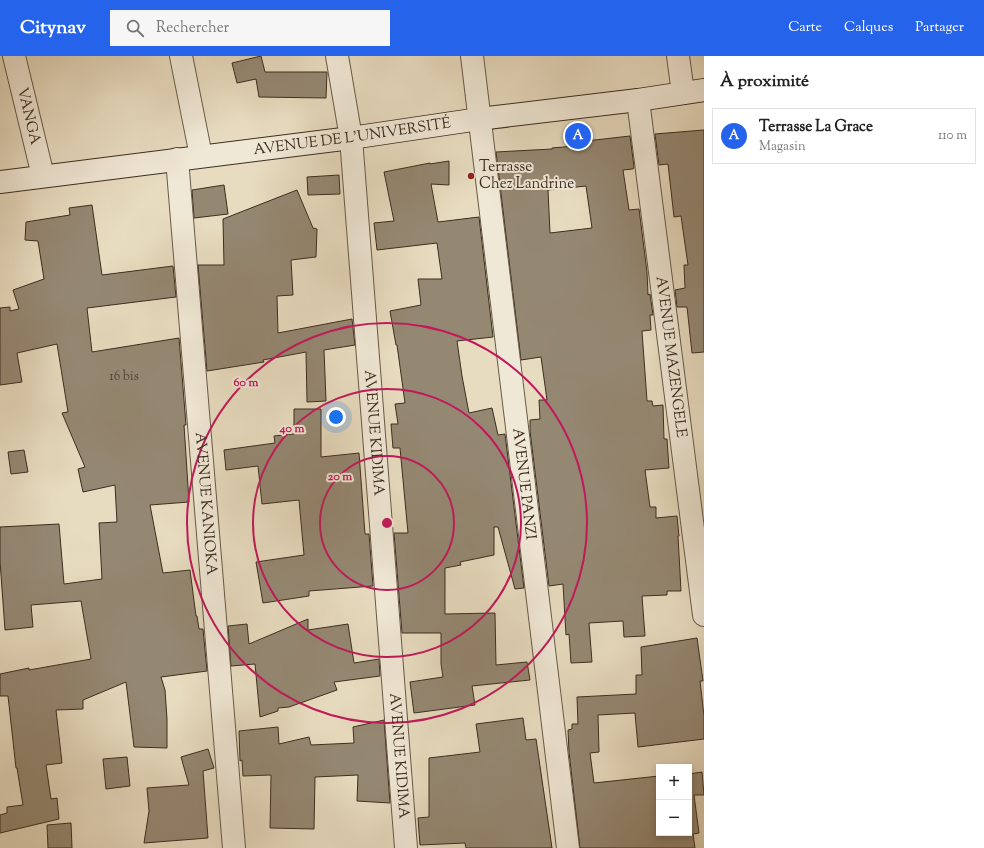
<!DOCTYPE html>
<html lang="fr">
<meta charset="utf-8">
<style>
body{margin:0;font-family:"Sorts Mill Goudy",serif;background:#f6f6f6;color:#222}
.controls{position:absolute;right:12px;bottom:12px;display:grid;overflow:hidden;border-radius:0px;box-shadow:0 2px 6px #0003}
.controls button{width:36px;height:36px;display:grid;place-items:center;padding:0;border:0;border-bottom:1px solid #e0e0e0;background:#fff;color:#222;font:20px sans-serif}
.you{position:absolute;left:336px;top:361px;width:14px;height:14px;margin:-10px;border:3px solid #fff;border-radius:50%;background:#1a73e8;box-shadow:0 0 0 6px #1a73e833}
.badge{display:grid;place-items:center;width:26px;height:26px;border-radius:50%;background:#2563eb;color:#fff;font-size:13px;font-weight:700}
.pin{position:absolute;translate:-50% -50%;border:2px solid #fff;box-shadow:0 1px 4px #0006}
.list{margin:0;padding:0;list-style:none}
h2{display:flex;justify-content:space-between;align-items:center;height:52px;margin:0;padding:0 16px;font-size:17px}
h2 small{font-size:13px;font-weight:400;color:#767676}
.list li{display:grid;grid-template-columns:26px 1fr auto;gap:12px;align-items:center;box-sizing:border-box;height:56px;margin:0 8px 8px;padding:0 8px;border:1px solid #e0e0e0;border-radius:0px}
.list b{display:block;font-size:15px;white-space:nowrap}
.list p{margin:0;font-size:13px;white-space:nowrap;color:#767676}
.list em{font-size:13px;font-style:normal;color:#767676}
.icon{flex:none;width:22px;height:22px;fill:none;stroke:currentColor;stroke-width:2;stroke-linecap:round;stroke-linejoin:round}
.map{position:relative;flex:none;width:704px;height:792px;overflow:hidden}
header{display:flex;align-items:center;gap:24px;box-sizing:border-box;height:56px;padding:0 20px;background:#2563eb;color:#fff}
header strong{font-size:19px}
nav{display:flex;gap:22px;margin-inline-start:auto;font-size:14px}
.search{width:280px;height:36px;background:#f6f6f6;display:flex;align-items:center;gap:10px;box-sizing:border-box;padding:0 14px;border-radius:0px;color:#767676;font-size:15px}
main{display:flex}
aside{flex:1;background:#fff}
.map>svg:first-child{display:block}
</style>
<header>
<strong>Citynav</strong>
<div class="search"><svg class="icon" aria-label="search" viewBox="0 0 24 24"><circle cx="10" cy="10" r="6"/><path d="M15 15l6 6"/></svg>Rechercher</div>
<nav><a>Carte</a><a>Calques</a><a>Partager</a></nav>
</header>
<main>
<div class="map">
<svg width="704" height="792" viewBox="0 0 704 792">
<rect width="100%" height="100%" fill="#e8dcc0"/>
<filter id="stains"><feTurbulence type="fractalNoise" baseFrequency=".005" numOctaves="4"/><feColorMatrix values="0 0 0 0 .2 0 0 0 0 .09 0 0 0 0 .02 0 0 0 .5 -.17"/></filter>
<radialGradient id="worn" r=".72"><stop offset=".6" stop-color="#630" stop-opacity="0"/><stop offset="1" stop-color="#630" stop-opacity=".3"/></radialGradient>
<g fill="#958873" stroke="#3c2d20" fill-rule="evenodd">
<polygon points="261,0 265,16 327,16 326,42 259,41 256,23 237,27 232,7"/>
<polygon points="704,74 704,296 692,297 687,251 677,251 675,234 685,232 684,209 688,209 681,160 674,161 668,108 659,109 655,78"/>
<path d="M630 80 634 111 633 113 623 114 629 154 639 153 647 216 648 239 650 238 653 259H650L651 274 642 275 647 345H652L653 350 663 349 664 383H667L669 412 645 414 650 451H656V462L677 460 679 480H678L681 535H667V539L642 540 645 580 624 581 623 565 589 567 592 606 571 607 569 578 566 579 563 528 549 530 530 375V364L540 363 539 344H547L541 301 521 304 496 96 552 93V92L586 89V85ZM586 130 592 172 550 177 548 134Z"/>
<polygon points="449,105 449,129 431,128 438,166 479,161 493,281 457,285 462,320 469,357 492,352 498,379 505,378 524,532 515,533 498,471 494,471 494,499 460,506 461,509 445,512 445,558 495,557 496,609 527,606 530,624 472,630 475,649 414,657 410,626 443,621 441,608 441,577 402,577 394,477 408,477 400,392 393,392 391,368 398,368 395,348 405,347 397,289 396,289 390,255 421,249 418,223 442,223 437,187 377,194 374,167 394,165 384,116 430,107 430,108"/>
<polygon points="339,119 340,138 308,139 307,121"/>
<polygon points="224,129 228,158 194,162 192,134"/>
<polygon points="297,134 313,172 317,173 316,201 291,204 293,239 277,240 278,277 352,263 355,289 324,294 326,345 307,346 306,296 263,304 264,306 207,315 198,209 224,209 223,163"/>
<polygon points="92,149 102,219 173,210 176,241 87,252 92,296 179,282 186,369 184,369 189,446 150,449 163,517 190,514 196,560 197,560 199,573 203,573 207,615 161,621 165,634 167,663 167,692 134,691 126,626 83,644 83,653 56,654 62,707 46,709 51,743 57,742 59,763 0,777 0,759 7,757 7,751 23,749 17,712 16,712 8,640 0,640 0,618 29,612 29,614 91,603 81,545 31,549 33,571 5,574 0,505 0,471 59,468 64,528 102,523 99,467 117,466 115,429 83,436 78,413 85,411 62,357 68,356 57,288 17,297 22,326 0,329 0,252 10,251 10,255 19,253 13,234 44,223 38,185 25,184 26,166 70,159 69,152"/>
<polygon points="294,353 321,353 321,401 359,397 365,478 369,478 373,530 309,535 309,540 263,547 256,506 304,499 299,444 262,448 258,410 226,414 224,394 275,387 274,380 294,378"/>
<polygon points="24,394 28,416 11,418 8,396"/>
<polygon points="308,563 308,574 348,568 354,607 379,603 380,620 334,626 337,634 289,651 278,652 278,655 260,661 255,608 231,610 228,570 247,568 249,588"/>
<polygon points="697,582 703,625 700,625 704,660 704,683 638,691 635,657 598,659 599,696 590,697 594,727 659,720 659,777 689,777 689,718 702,716 704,739 694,739 699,777 693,778 695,792 580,792 569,696 568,674 572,673 572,668 578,668 577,641 636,638 636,619 642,619 641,591"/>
<polygon points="523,662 526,684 536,683 552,792 466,792 465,787 420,789 418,762 429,761 429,702 480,696 476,668"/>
<polygon points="384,664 390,747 357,745 358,719 315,721 314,773 270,772 271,719 243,720 242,704 240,705 239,675 278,671 279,688 309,681 311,689 354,687 353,671"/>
<polygon points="208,693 214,712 203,715 208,782 144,787 149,755 147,732 189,729 181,701"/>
<polygon points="127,701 130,730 106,733 103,703"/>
<polygon points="71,767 72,792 48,792 47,769"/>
</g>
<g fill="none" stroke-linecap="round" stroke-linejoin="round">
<g stroke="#675948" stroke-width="24">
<g id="street">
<path id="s1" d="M14 0 43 120"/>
<polyline points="181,0 201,100"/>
<path id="s2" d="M337 0 351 82 406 792"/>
<path id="s3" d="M472 0 568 792"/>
<polyline points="678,0 683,37"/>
<path id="s4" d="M638 44 704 559"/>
<path id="s5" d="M177 103 234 792"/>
</g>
</g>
<g stroke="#3c2d20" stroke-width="24">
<g id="secondary">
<path id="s6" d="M0 126 351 82 479 63 638 44 704 34"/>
</g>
</g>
<use href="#street" stroke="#f0e8d6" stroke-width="22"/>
<use href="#secondary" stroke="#f0e8d6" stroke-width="22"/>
</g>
<g fill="none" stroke="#c2185b" stroke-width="2">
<circle cx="387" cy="467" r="67"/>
<circle cx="387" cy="467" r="134"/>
<circle cx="387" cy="467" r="200"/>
</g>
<circle fill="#8f2418" stroke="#f0e8d6" stroke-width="1.5" cx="471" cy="120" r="4"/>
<g text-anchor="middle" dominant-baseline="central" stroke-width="4" stroke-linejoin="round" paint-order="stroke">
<g font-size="13" fill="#524435">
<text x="124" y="321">16 bis</text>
</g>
<g font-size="15" fill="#3c2d20" stroke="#f0e8d6">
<text stroke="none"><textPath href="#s1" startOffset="62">VANGA</textPath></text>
<text stroke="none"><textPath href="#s6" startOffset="355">AVENUE DE L’UNIVERSITÉ</textPath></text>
<text stroke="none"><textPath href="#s4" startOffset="259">AVENUE MAZENGELE</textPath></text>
<text stroke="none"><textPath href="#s2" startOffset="379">AVENUE KIDIMA</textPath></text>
<text stroke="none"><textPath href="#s3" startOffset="431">AVENUE PANZI</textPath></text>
<text stroke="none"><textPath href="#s5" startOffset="346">AVENUE KANIOKA</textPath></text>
<text stroke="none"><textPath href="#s2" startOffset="703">AVENUE KIDIMA</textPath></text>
</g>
<g font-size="15" fill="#3c2d20" stroke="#f0e8d6" text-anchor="start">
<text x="479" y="111">Terrasse<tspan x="479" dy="17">Chez Landrine</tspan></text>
</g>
</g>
<circle cx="387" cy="467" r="6" fill="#c2185b" stroke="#f0e8d6" stroke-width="2"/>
<g font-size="12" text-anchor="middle" font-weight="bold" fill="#c2185b" stroke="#f0e8d6" stroke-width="4" stroke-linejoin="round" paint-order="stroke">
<text x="246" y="330">60 m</text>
<text x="292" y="376">40 m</text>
<text x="340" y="424">20 m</text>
</g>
<rect width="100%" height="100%" filter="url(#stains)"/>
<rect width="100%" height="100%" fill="url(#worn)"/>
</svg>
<div class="controls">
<button>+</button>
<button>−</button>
</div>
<div class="you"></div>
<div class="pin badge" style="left:578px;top:80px">A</div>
</div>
<aside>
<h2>À proximité<small></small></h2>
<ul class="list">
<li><span class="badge">A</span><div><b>Terrasse La Grace</b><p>Magasin</p></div><em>110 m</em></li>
</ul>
</aside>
</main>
